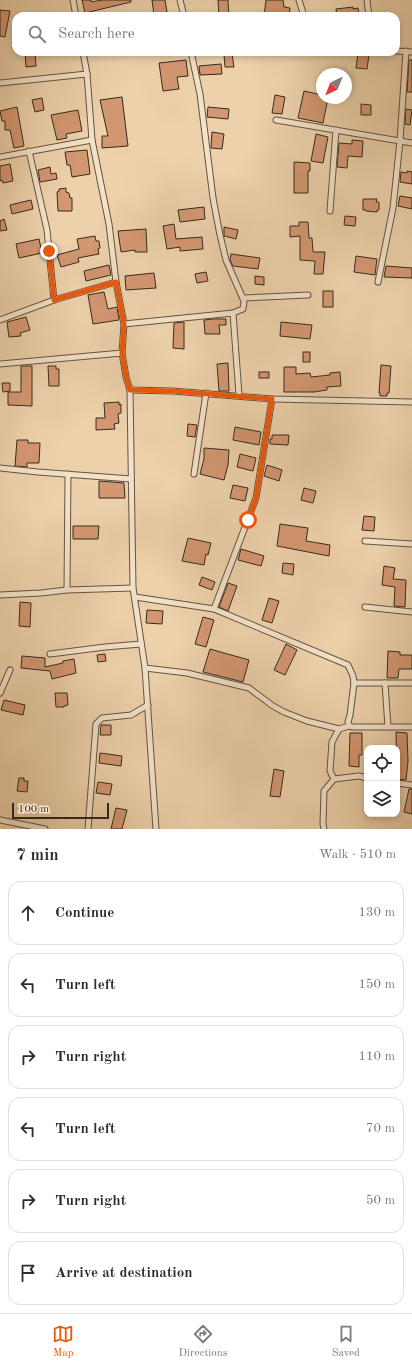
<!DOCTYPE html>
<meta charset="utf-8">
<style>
body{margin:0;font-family:"Old Standard TT",serif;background:#f2f2f3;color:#2b2b33}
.controls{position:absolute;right:12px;bottom:12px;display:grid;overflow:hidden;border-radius:8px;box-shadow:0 2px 6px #0003}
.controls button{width:36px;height:36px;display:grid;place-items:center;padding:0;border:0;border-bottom:1px solid #e1e1e2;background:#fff;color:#2b2b33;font:20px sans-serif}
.compass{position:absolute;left:316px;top:68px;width:36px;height:36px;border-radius:50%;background:#fff;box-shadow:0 2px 6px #0003;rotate:223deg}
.scale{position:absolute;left:12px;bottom:10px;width:97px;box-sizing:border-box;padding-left:4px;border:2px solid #362a1f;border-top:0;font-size:11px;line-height:14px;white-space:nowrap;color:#362a1f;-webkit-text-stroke:3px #f3e1c8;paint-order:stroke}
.stop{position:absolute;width:12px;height:12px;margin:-9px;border:3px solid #ea580c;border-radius:50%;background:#fff}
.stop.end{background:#ea580c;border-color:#fff;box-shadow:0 1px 4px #0008}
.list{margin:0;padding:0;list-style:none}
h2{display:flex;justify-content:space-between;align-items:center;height:52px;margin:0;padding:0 16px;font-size:17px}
h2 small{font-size:13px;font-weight:400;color:#7c7c81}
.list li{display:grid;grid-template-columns:26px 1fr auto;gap:12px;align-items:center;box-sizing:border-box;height:64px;margin:0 8px 8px;padding:0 8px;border:1px solid #e1e1e2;border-radius:12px}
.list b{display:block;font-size:15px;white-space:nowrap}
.list em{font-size:13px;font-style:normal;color:#7c7c81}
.icon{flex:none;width:22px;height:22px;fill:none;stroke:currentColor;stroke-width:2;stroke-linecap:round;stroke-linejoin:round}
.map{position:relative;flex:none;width:412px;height:829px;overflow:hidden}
.search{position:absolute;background:#fff;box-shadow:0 2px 6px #0003;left:12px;right:12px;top:12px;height:44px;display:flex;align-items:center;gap:10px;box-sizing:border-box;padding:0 14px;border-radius:12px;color:#7c7c81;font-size:15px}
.sheet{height:484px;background:#fff}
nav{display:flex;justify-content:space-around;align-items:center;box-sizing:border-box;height:56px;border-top:1px solid #e1e1e2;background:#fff;font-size:11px;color:#7c7c81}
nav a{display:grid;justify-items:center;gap:2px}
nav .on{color:#ea580c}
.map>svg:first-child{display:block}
</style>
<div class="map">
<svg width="412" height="829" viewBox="0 0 412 829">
<rect width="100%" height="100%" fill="#edd1ab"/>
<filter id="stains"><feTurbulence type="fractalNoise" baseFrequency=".005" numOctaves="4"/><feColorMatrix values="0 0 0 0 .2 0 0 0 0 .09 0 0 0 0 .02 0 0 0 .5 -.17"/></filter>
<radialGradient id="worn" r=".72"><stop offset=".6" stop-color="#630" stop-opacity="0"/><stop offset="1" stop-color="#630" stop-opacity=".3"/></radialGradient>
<g fill="#d39771" stroke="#362a1f">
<polygon points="82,0 91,0 91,2 102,0 131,0 131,2 85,13"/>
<polygon points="152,0 165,0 167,12 154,15"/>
<polygon points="218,0 228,0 229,16 219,16"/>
<polygon points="266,0 283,0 284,7 290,8 289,16 264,16"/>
<polygon points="353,7 353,9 358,8 359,16 337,16 336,9"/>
<polygon points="0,10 10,11 5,37 0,36"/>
<polygon points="25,52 35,52 36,66 26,67"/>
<polygon points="361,52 367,52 366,54 369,55 367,69 356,68 358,53 360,53"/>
<polygon points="232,54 234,67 225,67 224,55"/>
<polygon points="186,60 188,76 177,77 179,89 163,91 159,63"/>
<polygon points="409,60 412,60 412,92 407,92"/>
<polygon points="221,64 222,74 200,75 199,66"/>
<polygon points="304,91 322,95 322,98 328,98 323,123 298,118"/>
<polygon points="275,95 285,97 282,114 272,113"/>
<polygon points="122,97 128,146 102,148 102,136 108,136 100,100"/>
<polygon points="42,98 44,110 35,112 32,100"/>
<polygon points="361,104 371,105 371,115 361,115"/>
<polygon points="17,107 24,146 14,148 10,130 5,130 5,121 2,121 0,111"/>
<polygon points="208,107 229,109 228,119 207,117"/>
<polygon points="406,109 412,110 410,125 405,124"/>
<polygon points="78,110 82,131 66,134 67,138 57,140 51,115"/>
<polygon points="212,132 224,134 222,149 211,148"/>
<polygon points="316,134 328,137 323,163 311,161"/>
<polygon points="352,140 363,141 362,157 348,156 347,168 337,167 339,143 352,144"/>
<polygon points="87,150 90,174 72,177 70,165 67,165 65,152"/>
<polygon points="294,162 310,163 310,171 308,171 308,193 294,193"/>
<polygon points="10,164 13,181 3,183 2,180 0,181 0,166"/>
<polygon points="50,167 51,174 56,173 57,179 40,182 38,170"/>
<polygon points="407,171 412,172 412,184 400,182 401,172 407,173"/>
<polygon points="66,188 66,192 69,193 70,198 72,198 72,211 58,211 57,192 59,191 59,189"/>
<polygon points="400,196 412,198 412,209 398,206"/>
<polygon points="363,199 377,199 376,202 379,202 379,210 377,210 377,212 366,211 366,210 363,210"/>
<polygon points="31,200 33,209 12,214 10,205"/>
<polygon points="204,207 205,219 180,222 178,210"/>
<polygon points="345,216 356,217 355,226 344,225"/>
<polygon points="4,219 7,230 0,231 0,221"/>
<polygon points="299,222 308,222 309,238 312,238 313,252 325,252 323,274 314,274 315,261 300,260 300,236 290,237 290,226 299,226"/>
<polygon points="174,224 176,239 202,237 203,249 180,251 180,247 167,249 163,226"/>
<polygon points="224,227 238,230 236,239 224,236"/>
<polygon points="146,229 147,252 135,252 135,250 121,252 118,231"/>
<polygon points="95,236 96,241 99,241 100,248 98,249 99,254 78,258 79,262 61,267 57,255 79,249 77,239"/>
<polygon points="39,239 42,253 19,258 16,244"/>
<polygon points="231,254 260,258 258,269 233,266 230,260"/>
<polygon points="356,256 377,259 375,275 354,272"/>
<polygon points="109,265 111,275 86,281 84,271"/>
<polygon points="386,266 412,268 412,278 384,277"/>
<polygon points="206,272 208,281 197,283 195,274"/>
<polygon points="154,273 156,288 126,290 125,276"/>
<polygon points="255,276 264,277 264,285 255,284"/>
<rect x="323" y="291" width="10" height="16"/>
<polygon points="104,292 108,309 117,307 119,320 93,324 88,295"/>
<polygon points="26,317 30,330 20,333 21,336 9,337 7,322"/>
<polygon points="212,319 226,319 226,325 219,325 220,334 205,334 204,320"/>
<polygon points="184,322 184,349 173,348 174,323"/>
<polygon points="281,322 312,325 310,339 280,336"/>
<rect x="303" y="352" width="7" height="10"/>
<polygon points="228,363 229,391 219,391 217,364"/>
<polygon points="381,365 391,366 389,393 387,393 387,396 380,396 380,393 379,393"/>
<polygon points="21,366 32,366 32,406 8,405 8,392 21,392"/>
<polygon points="48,366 56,366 56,369 59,369 59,386 49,386"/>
<polygon points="284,367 296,367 296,374 310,373 311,377 330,375 330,373 340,372 341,386 327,387 327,390 314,392 284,392"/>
<rect x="259" y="372" width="10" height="6"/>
<polygon points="2,383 10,383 10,391 3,392"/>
<polygon points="119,402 119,405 121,404 121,413 118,414 119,423 114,424 115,429 96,430 96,418 105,418 104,403"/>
<polygon points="188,424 197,425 195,437 187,436"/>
<polygon points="235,427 261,432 259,445 233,440"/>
<polygon points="272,435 289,435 288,445 270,444 270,439 272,439"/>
<polygon points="17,440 28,440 28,443 40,443 39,463 27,463 27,467 15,466"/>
<polygon points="204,448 229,450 228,465 224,480 200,474 204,459"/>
<polygon points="240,454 256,458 253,471 237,467"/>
<polygon points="267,465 282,470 279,481 264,476"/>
<polygon points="99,481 124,483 125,498 99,498"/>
<polygon points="233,485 248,488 245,501 230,498"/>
<polygon points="304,488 316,491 313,503 301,500"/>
<polygon points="364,516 375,517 374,531 362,530"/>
<polygon points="280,524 308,528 306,541 330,545 329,556 277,546"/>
<polygon points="73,526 99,526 98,539 73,539"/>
<polygon points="188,538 211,543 208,555 206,554 204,565 182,561"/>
<polygon points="241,549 264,556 261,566 238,560"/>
<polygon points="283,563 294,564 293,575 282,573"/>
<polygon points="384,566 395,568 393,579 406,580 405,607 394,606 395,587 382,585"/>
<polygon points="202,577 215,582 212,590 199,585"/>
<polygon points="228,583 237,586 228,611 219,607"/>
<polygon points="269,598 279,601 272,623 262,620"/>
<polygon points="20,602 31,603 30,627 19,626"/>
<polygon points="147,610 163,611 162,624 146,623"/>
<polygon points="203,617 214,620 206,647 195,644"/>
<polygon points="286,644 297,650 285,675 274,670"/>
<polygon points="210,649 249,660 243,682 203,672"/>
<polygon points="388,651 400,652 400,655 412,655 412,669 399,669 398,678 387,678"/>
<polygon points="105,654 106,661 98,662 97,655"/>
<polygon points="22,656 45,658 45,667 63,663 63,661 74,659 76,673 52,679 50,671 21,668"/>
<polygon points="55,693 67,693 68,705 64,706 64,707 56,707"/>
<polygon points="4,700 25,705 23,715 1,710"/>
<polygon points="101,725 111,725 111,735 100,735"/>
<polygon points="396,732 407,733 408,761 406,780 397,779"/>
<polygon points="350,733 362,733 362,755 359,755 359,767 349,766"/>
<polygon points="100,753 122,756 121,766 99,763"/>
<polygon points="274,769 284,771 280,797 270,796"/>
<polygon points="19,778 24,778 24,781 28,781 27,792 17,791"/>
<polygon points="98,782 112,784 110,795 96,793"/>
<polygon points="409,789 412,789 412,814 404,812"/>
<polygon points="116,808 127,810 122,829 111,829"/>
</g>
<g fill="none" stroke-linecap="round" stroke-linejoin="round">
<g stroke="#645442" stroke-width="7">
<g id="street">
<polyline points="73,0 76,16"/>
<polyline points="180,0 184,16"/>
<polyline points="299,0 304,16"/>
<polyline points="367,0 369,16"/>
<polyline points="396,51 412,52"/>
<polyline points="83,52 87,74 92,140 109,224 116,282 124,324 122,353 126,377 130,390 133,588 145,668 156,829"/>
<polyline points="191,52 200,94 213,198 220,235 226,260 244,301 243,309 233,313 239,395"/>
<polyline points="0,83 87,74"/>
<polyline points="276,120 412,143"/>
<polyline points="29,151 47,230 54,300"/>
<polyline points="0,157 92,140"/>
<polyline points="330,211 336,130"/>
<polyline points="378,282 393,208 400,141 406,51"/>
<polyline points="243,298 308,295"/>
<polyline points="0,320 54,300 116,282"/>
<polyline points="124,324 233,313"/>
<polyline points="0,364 122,353"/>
<polyline points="130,390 173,391 272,399 412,402"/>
<polyline points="0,468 38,472 131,479"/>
<polyline points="194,474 206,393"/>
<polyline points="365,541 412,544"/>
<polyline points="67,590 68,474"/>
<polyline points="0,595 41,593 67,590 133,588"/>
<polyline points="135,597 214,609 348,665 353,676 354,683 350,715 348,722 349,726 353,727 412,727"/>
<polyline points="365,607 412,612"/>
<polyline points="214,609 256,498 272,399"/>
<polyline points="50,654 105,647 141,644"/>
<polyline points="145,668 187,673 249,688 273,706 284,712 307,721 339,729"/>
<polyline points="354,683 412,683"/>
<polyline points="385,683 388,727"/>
<polyline points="0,693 10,670"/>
<polyline points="334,779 330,771 332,742 339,729 349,726"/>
<polyline points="397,783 412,785"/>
<polyline points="0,820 45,829"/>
<polyline points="88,829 96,724 102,718 131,715 148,705"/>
<polyline points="324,829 323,824 324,791 334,779 359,776 367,778"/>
</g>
</g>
<use href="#street" stroke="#f3e1c8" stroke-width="5"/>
</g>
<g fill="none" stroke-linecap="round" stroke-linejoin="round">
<polyline stroke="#ea580c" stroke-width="5" points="49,251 54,300 116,282 124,324 122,353 126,377 130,390 173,391 272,399 256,498 248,520"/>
</g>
<rect width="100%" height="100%" filter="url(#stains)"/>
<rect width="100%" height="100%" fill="url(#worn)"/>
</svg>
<div class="controls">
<button><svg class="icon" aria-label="locate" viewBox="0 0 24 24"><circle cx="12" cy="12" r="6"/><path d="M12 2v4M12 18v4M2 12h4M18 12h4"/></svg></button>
<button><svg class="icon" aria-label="layers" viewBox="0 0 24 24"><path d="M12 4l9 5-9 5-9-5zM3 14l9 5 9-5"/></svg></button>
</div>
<svg class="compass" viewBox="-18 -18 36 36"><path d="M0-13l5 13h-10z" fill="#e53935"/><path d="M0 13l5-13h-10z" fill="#7c7c81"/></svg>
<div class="scale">100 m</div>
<div class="stop" style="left:248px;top:520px"></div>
<div class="stop end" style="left:49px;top:251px"></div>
<div class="search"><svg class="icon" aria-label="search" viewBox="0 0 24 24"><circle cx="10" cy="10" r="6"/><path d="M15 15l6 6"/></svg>Search here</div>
</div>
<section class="sheet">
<h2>7 min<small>Walk · 510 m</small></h2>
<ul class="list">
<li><svg class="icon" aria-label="ahead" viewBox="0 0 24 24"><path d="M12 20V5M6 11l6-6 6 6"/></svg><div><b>Continue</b></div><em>130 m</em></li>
<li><svg class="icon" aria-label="left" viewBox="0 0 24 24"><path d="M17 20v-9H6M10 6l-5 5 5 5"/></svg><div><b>Turn left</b></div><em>150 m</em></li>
<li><svg class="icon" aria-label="right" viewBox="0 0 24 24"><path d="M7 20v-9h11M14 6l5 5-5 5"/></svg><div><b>Turn right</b></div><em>110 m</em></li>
<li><svg class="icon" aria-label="left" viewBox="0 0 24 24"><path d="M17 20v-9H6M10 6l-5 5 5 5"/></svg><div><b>Turn left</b></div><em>70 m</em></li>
<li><svg class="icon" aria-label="right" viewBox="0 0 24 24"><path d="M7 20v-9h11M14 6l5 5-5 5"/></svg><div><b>Turn right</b></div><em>50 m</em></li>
<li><svg class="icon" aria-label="arrive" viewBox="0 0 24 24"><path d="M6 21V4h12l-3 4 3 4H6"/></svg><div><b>Arrive at destination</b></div></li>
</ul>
</section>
<nav>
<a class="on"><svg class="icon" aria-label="map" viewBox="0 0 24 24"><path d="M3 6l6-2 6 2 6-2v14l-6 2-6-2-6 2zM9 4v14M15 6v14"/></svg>Map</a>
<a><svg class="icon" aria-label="directions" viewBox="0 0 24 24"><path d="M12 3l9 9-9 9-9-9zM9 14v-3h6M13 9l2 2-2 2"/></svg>Directions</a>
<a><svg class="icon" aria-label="saved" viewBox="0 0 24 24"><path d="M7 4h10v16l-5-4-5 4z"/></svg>Saved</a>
</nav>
